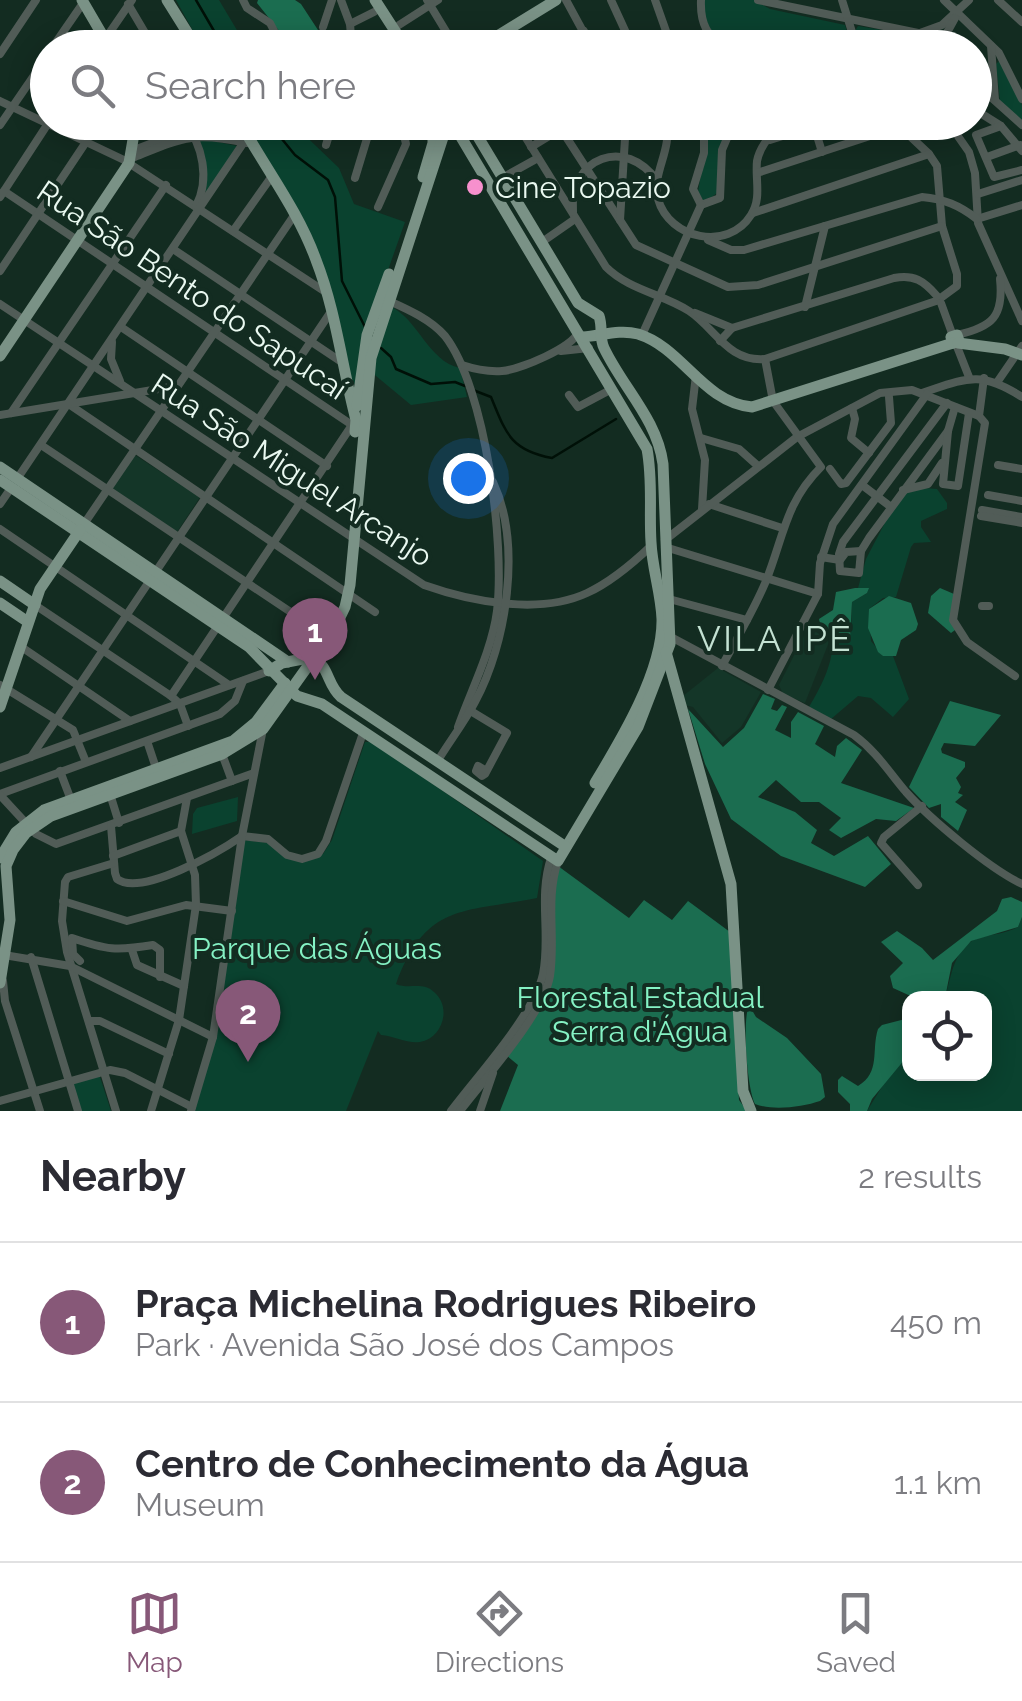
<!DOCTYPE html>
<meta charset="utf-8">
<style>
body{margin:0;font-family:Raleway,sans-serif;background:#f2f2f3;color:#2b2b33}
.controls{position:absolute;right:30px;bottom:30px;display:grid;overflow:hidden;border-radius:20px;box-shadow:0 5px 25px #0003}
.controls button{width:90px;height:90px;display:grid;place-items:center;padding:0;border:0;border-bottom:2px solid #e1e1e2;background:#fff;color:#2b2b33;font:50px sans-serif}
.you{position:absolute;left:468px;top:478px;width:35px;height:35px;margin:-25px;border:8px solid #fff;border-radius:50%;background:#1a73e8;box-shadow:0 0 0 15px #1a73e833}
.badge{display:grid;place-items:center;width:65px;height:65px;border-radius:50%;background:#875878;color:#fff;font-size:32px;font-weight:700}
.pin{position:absolute;translate:-50% -82px;filter:drop-shadow(0 2px 5px #0008)}
.pin::after{content:'';position:absolute;top:52px;width:35px;height:30px;background:inherit;clip-path:polygon(0 0,100% 0,50% 100%)}
.list{margin:0;padding:0;list-style:none}
h2{display:flex;justify-content:space-between;align-items:center;height:130px;margin:0;padding:0 40px;font-size:42px}
h2 small{font-size:32px;font-weight:400;color:#7c7c81}
.list li{display:grid;grid-template-columns:65px 1fr auto;gap:30px;align-items:center;box-sizing:border-box;height:160px;padding:0 40px;border-top:2px solid #e1e1e2}
.list b{display:block;font-size:38px;white-space:nowrap}
.list p{margin:0;font-size:32px;white-space:nowrap;color:#7c7c81}
.list em{font-size:32px;font-style:normal;color:#7c7c81}
.icon{flex:none;width:55px;height:55px;fill:none;stroke:currentColor;stroke-width:2;stroke-linecap:round;stroke-linejoin:round}
.map{position:relative;flex:none;width:1022px;height:1111px;overflow:hidden}
.search{position:absolute;background:#fff;box-shadow:0 5px 25px #0003;left:30px;right:30px;top:30px;height:110px;display:flex;align-items:center;gap:25px;box-sizing:border-box;padding:0 35px;border-radius:55px;color:#7c7c81;font-size:38px}
.sheet{height:450px;background:#fff}
nav{display:flex;justify-content:space-around;align-items:center;box-sizing:border-box;height:140px;border-top:2px solid #e1e1e2;background:#fff;font-size:28px;color:#7c7c81}
nav a{display:grid;justify-items:center;gap:5px}
nav .on{color:#875878}
.map>svg:first-child{display:block}
</style>
<div class="map">
<svg width="1022" height="1111" viewBox="0 0 1022 1111">
<rect width="100%" height="100%" fill="#132c21"/>
<g fill="#143628">
<polygon points="133,454 200,497 177,532 111,490"/>
<polygon points="809,626 829,642 805,703 783,694 779,685"/>
<polygon points="718,668 761,692 741,727 722,743 693,707 685,705 683,696"/>
</g>
<g fill="#0a422f">
<polygon points="176,0 219,0 247,47 202,47"/>
<path d="M704 0H754L770 9 845 25 852 47H801L765 41 729 45C709 35 704 21 704 0Z"/>
<polygon points="858,26 907,34 930,47 860,47 855,31"/>
<polygon points="999,61 1022,105 1022,121 1000,101 996,64"/>
<polygon points="244,123 292,123 339,168 354,204 405,222 364,338 356,384 348,383 332,295"/>
<polygon points="709,123 731,123 719,154 717,193 708,200 703,200 698,192"/>
<polygon points="198,138 237,146 207,193 205,191"/>
<path d="M390 306C419 320 428 361 460 368L467 397 411 405 370 371Z"/>
<path d="M924 488 937 489 947 503V509L921 521V527L931 542 914 543 911 547 896 597 883 598 869 609 871 641 883 656H893L909 699 893 717 871 698 858 696 831 719 809 707C822 685 837 657 831 632L835 635 851 633 852 602 867 593 868 588H858L866 559 900 494Z"/>
<path d="M365 742H373L543 861 537 898C462 913 426 903 396 984 409 990 422 981 434 992 452 1007 443 1038 420 1042 408 1044 394 1036 381 1035L378 1031 346 1111H193L215 1039 244 840 270 843 288 859 323 854 332 840Z"/>
<polygon points="238,797 237,821 192,834 193,814 197,808"/>
<path d="M1022 917V1111H867L902 1054 906 1030 909 1027 910 1074H984V998H945C951 978 954 945 979 938 992 934 1005 934 1018 927Z"/>
<polygon points="99,1074 111,1111 80,1111 73,1081"/>
</g>
<g fill="#1b6d50">
<polygon points="258,0 295,0 301,4 318,30 316,47 287,47 280,32 257,3"/>
<path d="M855 588H869L867 593 852 602 850 639C839 638 820 630 819 619L833 610 836 592Z"/>
<polygon points="940,588 954,594 955,630 951,633 928,613 931,596"/>
<polygon points="889,596 911,603 918,624 916,630 901,640 896,656 883,656 878,652 868,628 869,609"/>
<polygon points="763,694 775,699 771,709 777,711 782,705 787,707 775,730 791,738 791,722 798,712 824,726 815,744 835,757 837,746 846,738 862,750 841,783 914,808 896,821 876,819 841,838 829,830 841,818 819,802 801,802 776,780 758,797 795,812 817,830 811,843 834,856 868,836 891,864 865,887 781,856 731,819 705,764 688,709 723,747 744,728"/>
<polygon points="950,701 1001,715 975,746 944,743 941,749 942,753 965,762 965,767 956,778 961,787 958,793 963,795 955,802 967,810 958,831 941,817 941,804 929,808 909,787"/>
<polygon points="558,866 629,918 644,900 672,920 688,901 730,932 739,1100 747,1111 500,1111 518,1065 506,1055 549,987 551,911"/>
<polygon points="1011,897 1022,902 1022,917 1018,927 971,941 952,963 945,998 915,998 893,988 890,976 903,963 881,942 897,931 922,948 933,960 997,911 1002,899"/>
<path d="M749 1005 756 1017 787 1038 821 1074 825 1097 820 1101C802 1107 773 1111 755 1104 747 1088 742 1021 749 1005Z"/>
<path d="M909 1018 902 1054 905 1059 872 1099 867 1111H850V1104L838 1092V1080L842 1076 858 1086C881 1072 871 1051 878 1029L882 1025Z"/>
</g>
<g fill="none" stroke-linecap="round" stroke-linejoin="round">
<g stroke="#001007" stroke-width="2.5">
<polyline points="196,0 224,48"/>
<polyline points="268,122 295,155 328,180 335,197 342,281 365,327"/>
<polyline points="381,348 391,357 396,369 431,384 455,382 465,386"/>
<path d="M473 390 491 397C506 433 510 450 552 458L616 419"/>
</g>
<g stroke="#515c57" stroke-width="8">
<polyline points="243,0 247,8 270,23 283,48"/>
<polyline points="341,0 350,24 352,48"/>
<polyline points="427,0 456,48"/>
<polyline points="566,0 592,48"/>
<polyline points="611,0 633,48"/>
<polyline points="655,0 672,48"/>
<path d="M701 0C700 23 707 38 727 48"/>
<polyline points="758,0 918,33 937,48"/>
<polyline points="842,0 857,48"/>
<polyline points="944,0 999,53 1022,99"/>
<polyline points="998,0 1022,22"/>
<polyline points="128,4 154,48"/>
<polyline points="350,24 374,12"/>
<polyline points="399,25 438,0"/>
<polyline points="323,27 332,0"/>
<polyline points="920,33 942,25 969,0"/>
<polyline points="991,46 995,100"/>
<polyline points="52,48 83,3"/>
<polyline points="99,48 132,0"/>
<polyline points="556,48 584,31"/>
<polyline points="747,48 763,45 786,48"/>
<polyline points="945,48 944,38 955,18"/>
<polyline points="0,54 36,0"/>
<polyline points="974,82 1022,125"/>
<polyline points="0,101 124,160 327,293"/>
<polyline points="974,109 1001,126 1022,151"/>
<path d="M184 122C203 145 210 179 196 206"/>
<path d="M516 122 606 267C629 290 663 294 689 311 716 329 728 362 765 359L936 301"/>
<path d="M666 122C673 150 651 173 658 199 669 239 728 252 751 215 762 198 755 180 757 161 760 145 772 134 782 122"/>
<polyline points="794,122 865,135"/>
<polyline points="895,122 929,154 937,166 942,226 957,274 957,286 942,297"/>
<polyline points="948,122 969,152 975,173 978,223 1022,321"/>
<polyline points="0,125 48,55"/>
<polyline points="1001,126 976,135 994,177 1022,170"/>
<polyline points="561,129 636,245 728,287 758,285 942,226"/>
<polyline points="770,140 814,126 822,152"/>
<polyline points="326,145 333,122"/>
<polyline points="531,147 572,122"/>
<polyline points="134,150 189,129 247,136"/>
<polyline points="987,157 1020,145"/>
<path d="M132 158C182 138 192 131 247 143"/>
<polyline points="757,173 870,136 894,122"/>
<polyline points="355,178 372,122"/>
<polyline points="502,178 538,158"/>
<polyline points="4,191 355,427"/>
<polyline points="978,194 1022,180"/>
<polyline points="0,197 49,122"/>
<polyline points="701,205 720,198 722,150 734,122"/>
<polyline points="701,205 693,189 704,153 704,122"/>
<polyline points="378,207 406,144 401,122"/>
<path d="M573 212C569 157 626 136 657 181"/>
<polyline points="753,213 929,154"/>
<polyline points="977,219 1022,205"/>
<polyline points="620,220 626,122"/>
<polyline points="233,231 272,176"/>
<path d="M708 240 731 250H744L922 197C944 199 959 205 977 219"/>
<polyline points="542,242 575,219"/>
<polyline points="173,249 343,363"/>
<polyline points="0,271 86,142"/>
<path d="M387 300C407 309 430 319 445 336 486 389 505 544 497 611 492 650 471 690 458 727"/>
<polyline points="941,303 953,336"/>
<path d="M0 304 424 585C472 602 540 615 587 593 611 582 632 564 651 546"/>
<polyline points="805,307 825,226"/>
<polyline points="695,313 732,328"/>
<polyline points="121,327 327,466"/>
<polyline points="642,335 701,205"/>
<path d="M957 335C992 327 1004 317 1000 279"/>
<path d="M720 341 732 328 894 278C914 274 924 281 937 296"/>
<polyline points="112,342 111,359 120,381"/>
<polyline points="956,344 969,377"/>
<polyline points="561,351 589,348"/>
<path d="M462 365C474 369 488 372 502 371 519 370 574 347 578 332"/>
<polyline points="696,375 692,409 705,460 702,509"/>
<polyline points="984,378 979,416 985,423 953,620 967,642 1015,676"/>
<polyline points="998,381 1022,346"/>
<path d="M922 393C967 378 980 370 1022 397"/>
<polyline points="569,395 578,407 612,389"/>
<polyline points="947,403 843,542 839,554 840,571 859,573 861,551 869,538 948,431"/>
<polyline points="70,405 375,612"/>
<polyline points="955,407 948,431 943,484 958,486 969,413"/>
<polyline points="852,408 855,419 851,438 869,453"/>
<polyline points="11,413 166,185"/>
<polyline points="0,415 177,386"/>
<polyline points="701,438 739,449 758,466"/>
<polyline points="41,445 322,633"/>
<polyline points="998,465 1022,469"/>
<polyline points="830,469 841,484 846,483 891,423 889,397"/>
<polyline points="17,479 244,142"/>
<polyline points="862,485 891,507"/>
<polyline points="903,490 928,484 942,463"/>
<polyline points="988,495 1022,501"/>
<polyline points="0,504 11,488"/>
<polyline points="709,504 782,528"/>
<polyline points="982,510 1022,517"/>
<polyline points="981,516 1022,523"/>
<polyline points="84,524 295,214"/>
<polyline points="0,529 229,685"/>
<polyline points="665,540 797,437 880,393 912,390 979,416"/>
<polyline points="665,547 818,594"/>
<polyline points="821,557 840,560 846,552 861,551"/>
<polyline points="669,599 747,620"/>
<polyline points="35,605 171,696 180,704 188,726"/>
<polyline points="982,606 989,606"/>
<path d="M671 637 854 735C876 751 889 772 906 792 930 819 990 869 1022 884"/>
<polyline points="20,646 130,721"/>
<path d="M722 666C737 638 754 610 766 581 784 536 785 503 821 467L773 401 765 359"/>
<polyline points="0,685 73,730 86,762"/>
<polyline points="768,690 818,594 820,563 833,524 927,394"/>
<polyline points="171,696 352,425"/>
<polyline points="469,710 507,733 485,774 482,776 476,771 478,766 483,769"/>
<polyline points="147,741 156,768"/>
<polyline points="222,754 232,781"/>
<polyline points="31,757 332,310"/>
<path d="M437 762C449 742 464 723 475 702 507 643 522 544 493 482"/>
<polyline points="0,768 269,671"/>
<polyline points="60,771 71,800"/>
<polyline points="0,794 220,714 235,701 243,681"/>
<polyline points="110,794 119,823"/>
<polyline points="0,795 36,834 56,844 254,773"/>
<path d="M111 826 115 873 117 879C141 897 219 852 242 836"/>
<polyline points="242,836 268,839 287,855 302,859 318,854 326,841 363,733"/>
<polyline points="113,856 181,831"/>
<polyline points="114,863 68,877 65,882 62,921 67,952 116,1111"/>
<polyline points="918,885 881,843 884,837 922,806"/>
<polyline points="63,901 127,921 186,905 232,911"/>
<polyline points="132,950 137,965 184,986"/>
<polyline points="4,955 70,966 213,1037"/>
<polyline points="31,957 78,1111"/>
<path d="M80 961 73 954 72 938C107 950 116 951 153 945L160 950V977"/>
<polyline points="3,981 5,1001 40,1111"/>
<polyline points="89,1021 100,1021 169,1054"/>
<polyline points="0,1101 110,1070 125,1073 192,1107"/>
<polyline points="151,1111 179,1020 196,905 195,875 181,831 187,798"/>
<polyline points="191,1111 213,1037 242,836 263,729"/>
<path d="M451 1111C477 1076 534 1015 543 974 551 935 538 897 551 858"/>
<path d="M460 1111C485 1078 543 1015 550 976 556 937 545 900 558 861"/>
<polyline points="480,1111 493,1073"/>
</g>
<g stroke="#7a9286" stroke-width="11">
<polyline points="82,0 110,48"/>
<polyline points="167,0 197,48"/>
<polyline points="375,0 406,48"/>
<polyline points="478,48 556,0"/>
<path d="M240 122C265 168 298 210 316 260 336 311 342 367 356 420L355 432"/>
<path d="M452 122 647 449C653 481 649 511 651 542 652 568 661 593 662 619 663 671 621 740 595 783"/>
<polyline points="423,177 433,143 433,122"/>
<polygon points="957,335 959,341 953,343 951,337"/>
<path d="M583 337C601 336 619 329 638 334 683 348 702 402 752 407L953 343"/>
<polyline points="958,343 1005,349 1022,355"/>
<polyline points="0,356 129,163 136,122"/>
<polyline points="357,406 367,335 389,274"/>
<polyline points="0,467 288,662"/>
<path d="M0 480 249 647 297 696 322 704 558 861 638 727 670 644 663 464C657 419 623 388 604 348 599 338 603 327 599 316L578 303 469 122"/>
<polyline points="0,581 35,605"/>
<polyline points="0,603 28,622"/>
<polyline points="666,652 731,884 743,1091 751,1111"/>
<path d="M269 671 282 663 313 657C330 668 327 685 341 697L566 847"/>
<polyline points="0,707 40,589 80,530"/>
<polyline points="0,858 16,832 44,810 233,741 256,722 285,683"/>
<polyline points="0,983 10,920 6,866 13,850 26,833 51,816 222,754 263,729 335,628 345,607 350,585 371,358 448,122"/>
</g>
</g>
<circle fill="#f790cd" stroke="#132c21" stroke-width="4" cx="475" cy="187" r="10"/>
<g text-anchor="middle" dominant-baseline="central" stroke-width="8" stroke-linejoin="round" paint-order="stroke">
<g font-size="30" fill="#eaf9f1" stroke="#132c21" text-anchor="start">
<text x="495" y="187">Cine Topazio</text>
</g>
<g font-size="30" fill="#eaf9f1" stroke="#132c21">
<text transform="translate(192 290) rotate(34)">Rua São Bento do Sapucaí</text>
<text transform="translate(292 470) rotate(33)">Rua São Miguel Arcanjo</text>
</g>
<g font-size="30" fill="#85f2c4" stroke="#132c21">
<text x="317" y="948">Parque das Águas</text>
<text x="640" y="997">Florestal Estadual<tspan x="640" dy="34">Serra d'Água</tspan></text>
</g>
<g font-size="35" letter-spacing="2.5" fill="#c4e2d3" stroke="#132c21">
<text x="775" y="638">VILA IPÊ</text>
</g>
</g>
</svg>
<div class="controls">
<button><svg class="icon" aria-label="locate" viewBox="0 0 24 24"><circle cx="12" cy="12" r="6"/><path d="M12 2v4M12 18v4M2 12h4M18 12h4"/></svg></button>
</div>
<div class="you"></div>
<div class="pin badge" style="left:315px;top:680px">1</div>
<div class="pin badge" style="left:248px;top:1062px">2</div>
<div class="search"><svg class="icon" aria-label="search" viewBox="0 0 24 24"><circle cx="10" cy="10" r="6"/><path d="M15 15l6 6"/></svg>Search here</div>
</div>
<section class="sheet">
<h2>Nearby<small>2 results</small></h2>
<ul class="list">
<li><span class="badge">1</span><div><b>Praça Michelina Rodrigues Ribeiro</b><p>Park · Avenida São José dos Campos</p></div><em>450 m</em></li>
<li><span class="badge">2</span><div><b>Centro de Conhecimento da Água</b><p>Museum</p></div><em>1.1 km</em></li>
</ul>
</section>
<nav>
<a class="on"><svg class="icon" aria-label="map" viewBox="0 0 24 24"><path d="M3 6l6-2 6 2 6-2v14l-6 2-6-2-6 2zM9 4v14M15 6v14"/></svg>Map</a>
<a><svg class="icon" aria-label="directions" viewBox="0 0 24 24"><path d="M12 3l9 9-9 9-9-9zM9 14v-3h6M13 9l2 2-2 2"/></svg>Directions</a>
<a><svg class="icon" aria-label="saved" viewBox="0 0 24 24"><path d="M7 4h10v16l-5-4-5 4z"/></svg>Saved</a>
</nav>
